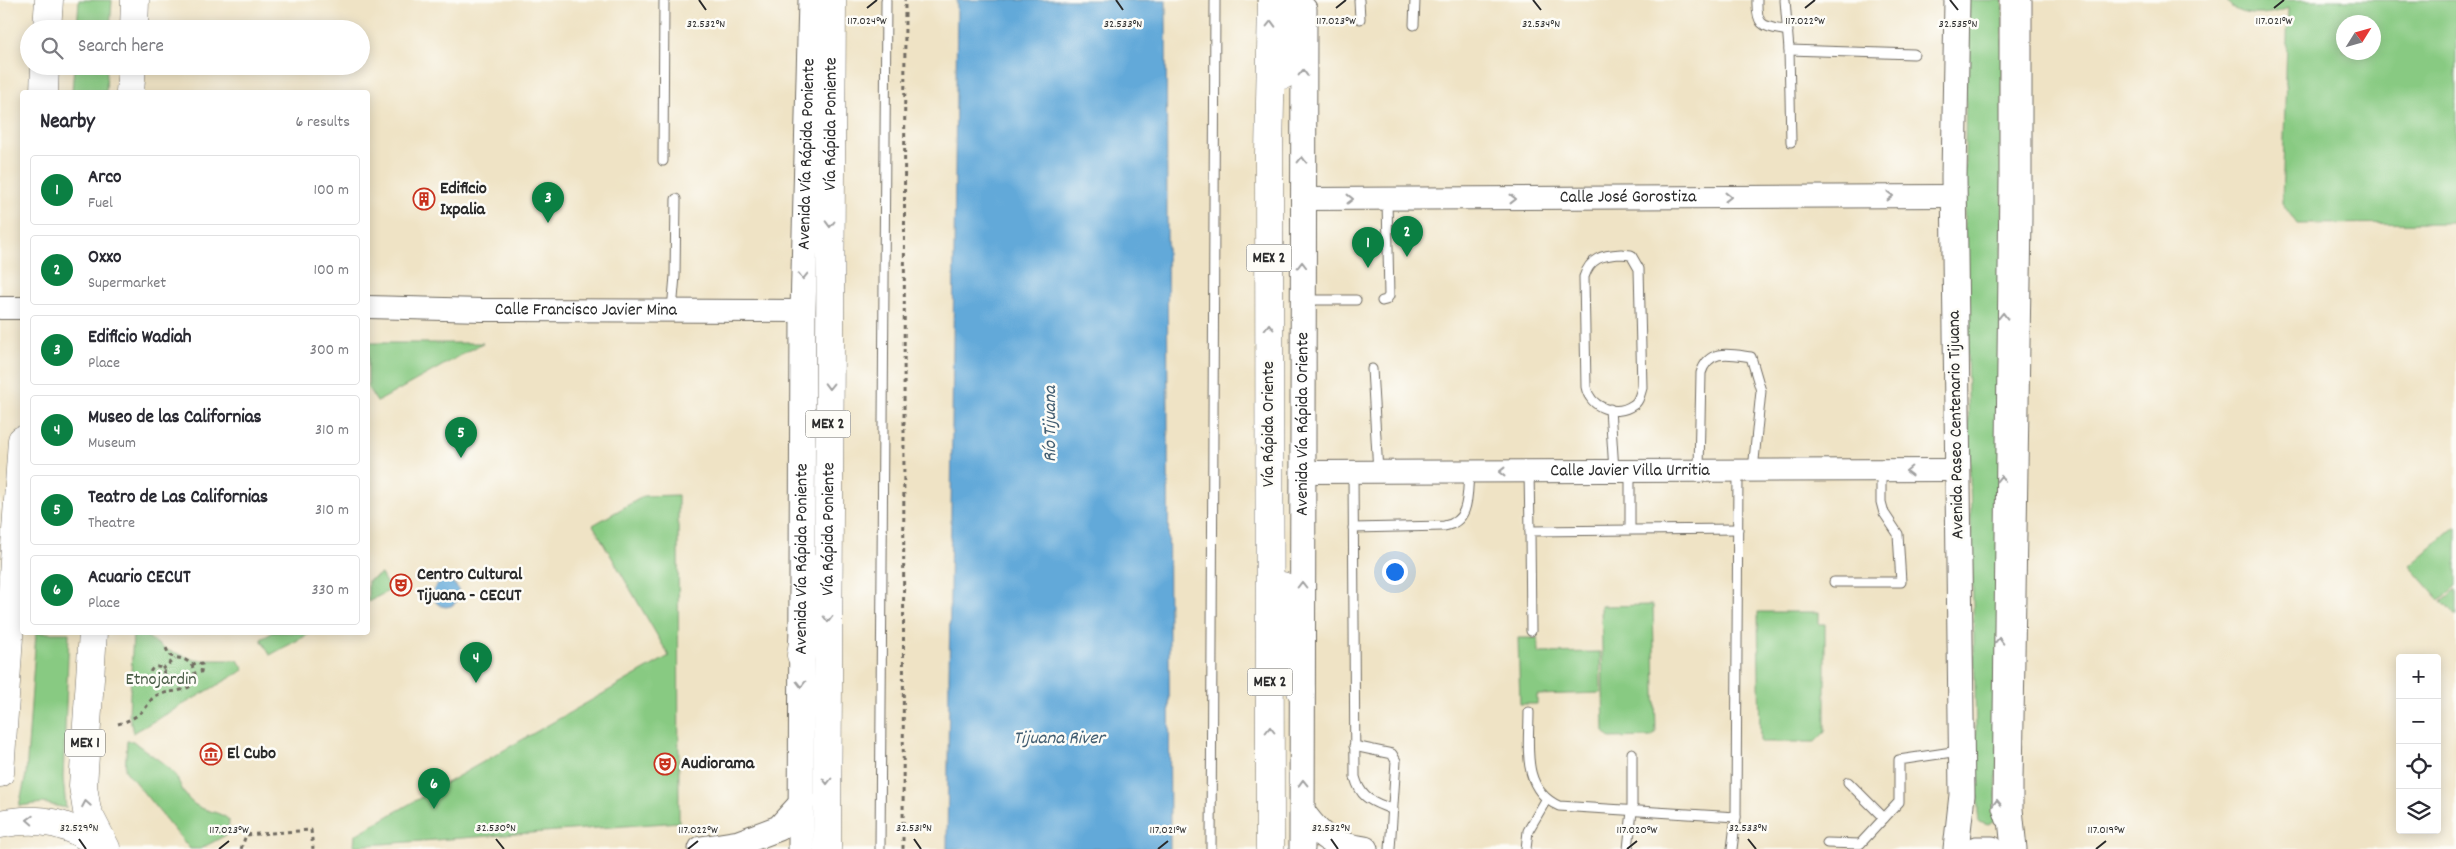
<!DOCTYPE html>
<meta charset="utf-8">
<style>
body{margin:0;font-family:Dekko,sans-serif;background:#f2f2f3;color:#2b2b33}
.controls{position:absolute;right:15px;bottom:15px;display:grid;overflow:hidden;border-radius:5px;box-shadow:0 2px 12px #0003}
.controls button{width:45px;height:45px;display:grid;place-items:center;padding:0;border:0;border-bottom:1px solid #e1e1e2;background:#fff;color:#2b2b33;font:25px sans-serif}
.compass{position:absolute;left:2336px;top:15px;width:45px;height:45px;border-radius:50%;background:#fff;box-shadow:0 2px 12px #0003;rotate:53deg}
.you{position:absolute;left:1394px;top:571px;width:18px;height:18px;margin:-12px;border:4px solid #fff;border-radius:50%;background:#1a73e8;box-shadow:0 0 0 8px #1a73e833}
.badge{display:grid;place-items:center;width:32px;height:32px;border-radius:50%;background:#0b8043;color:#fff;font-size:16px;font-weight:700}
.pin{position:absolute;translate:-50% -41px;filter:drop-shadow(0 1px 2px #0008)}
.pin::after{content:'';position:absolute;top:26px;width:18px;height:15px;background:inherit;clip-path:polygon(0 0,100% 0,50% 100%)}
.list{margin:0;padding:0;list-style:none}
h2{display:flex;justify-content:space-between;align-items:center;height:65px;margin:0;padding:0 20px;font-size:21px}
h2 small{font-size:16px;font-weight:400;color:#7c7c81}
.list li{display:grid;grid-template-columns:32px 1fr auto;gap:15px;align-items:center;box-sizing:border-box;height:70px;margin:0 10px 10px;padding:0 10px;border:1px solid #e1e1e2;border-radius:5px}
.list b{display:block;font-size:19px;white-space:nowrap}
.list p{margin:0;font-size:16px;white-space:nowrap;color:#7c7c81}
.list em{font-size:16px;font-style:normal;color:#7c7c81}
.icon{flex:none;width:28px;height:28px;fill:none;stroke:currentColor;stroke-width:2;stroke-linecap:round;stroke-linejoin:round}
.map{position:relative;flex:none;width:2456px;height:849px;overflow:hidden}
.search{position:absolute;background:#fff;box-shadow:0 2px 12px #0003;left:20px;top:20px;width:350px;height:55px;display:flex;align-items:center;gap:12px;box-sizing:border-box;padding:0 18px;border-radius:28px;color:#7c7c81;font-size:19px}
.panel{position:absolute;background:#fff;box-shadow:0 2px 12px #0003;left:20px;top:90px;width:350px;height:545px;border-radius:5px}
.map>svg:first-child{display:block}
</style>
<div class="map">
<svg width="2456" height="849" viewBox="0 0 2456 849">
<rect width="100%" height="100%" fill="#fdfcf7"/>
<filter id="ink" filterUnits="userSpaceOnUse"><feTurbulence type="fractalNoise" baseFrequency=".02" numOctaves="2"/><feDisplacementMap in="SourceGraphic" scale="10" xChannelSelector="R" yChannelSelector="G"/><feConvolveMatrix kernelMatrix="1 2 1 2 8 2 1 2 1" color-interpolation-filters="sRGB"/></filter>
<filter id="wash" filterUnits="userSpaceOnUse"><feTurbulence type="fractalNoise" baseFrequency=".0096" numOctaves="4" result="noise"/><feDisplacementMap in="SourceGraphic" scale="20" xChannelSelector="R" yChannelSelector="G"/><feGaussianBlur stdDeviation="1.12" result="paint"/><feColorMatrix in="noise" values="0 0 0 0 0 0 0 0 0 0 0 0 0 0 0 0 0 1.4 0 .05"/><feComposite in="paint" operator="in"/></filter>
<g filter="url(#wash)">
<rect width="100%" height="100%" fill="#efe3c5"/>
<g fill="#88ca82" stroke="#5a7a56" fill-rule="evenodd">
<polygon points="79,0 112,0 110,29 77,29"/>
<polygon points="1967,0 2003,0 2002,454 1996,821 1988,825 1979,822 1978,812 1964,228"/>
<path d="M2227 0H2456V223L2297 224 2282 203 2288 8C2273 15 2234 20 2227 0ZM2344 22H2374V52H2344Z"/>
<polygon points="74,66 107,66 106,92 72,92"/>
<polygon points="368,343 483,343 377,402 368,388"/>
<polygon points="678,495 679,822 354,846 355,835 669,656 593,525 644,496"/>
<polygon points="2456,526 2456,586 2440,600 2410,566"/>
<polygon points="381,574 390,590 368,602 368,581"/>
<polygon points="2456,589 2456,617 2442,601"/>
<polygon points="1653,605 1656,733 1651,737 1610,738 1604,732 1601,606"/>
<polygon points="1758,612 1819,612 1819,624 1825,624 1825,732 1815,742 1760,742"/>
<polygon points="36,633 69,633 63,778 66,808 43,803 19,806 26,775"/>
<polygon points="133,633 142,633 165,649 195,660 238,660 244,670 133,733 129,714"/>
<polygon points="272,633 272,632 311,633 270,655 261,639"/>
<polygon points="1518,638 1538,638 1538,653 1600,652 1601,693 1537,695 1537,704 1520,704"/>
<path d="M127 741H133C145 751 162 761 173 772 181 782 181 794 194 804 205 812 220 811 229 820L228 834 200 849H190L125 770Z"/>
</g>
<g fill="#62a9d9" stroke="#466a82">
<polygon points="957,0 1166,0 1170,849 947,849"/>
<circle cx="446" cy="594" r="13"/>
</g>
</g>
<g filter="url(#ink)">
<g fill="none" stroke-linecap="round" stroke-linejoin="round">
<g stroke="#706b61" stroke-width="11">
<g id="service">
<polyline points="1359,0 1360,19"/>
<path d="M1757 0C1756 28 1764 26 1788 31"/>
<polyline points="1785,0 1789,50 1791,142"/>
<polyline points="1414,25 1415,0"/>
<polyline points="1789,50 1914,54"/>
<polyline points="663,161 664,0"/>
<path d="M1621 254 1631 255 1639 269 1642 388C1640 394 1639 402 1633 405 1616 417 1590 408 1586 387L1584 277C1590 258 1602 255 1621 254Z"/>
<polyline points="1305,300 1356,300"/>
<polyline points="1382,301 1386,300 1389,296 1387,200"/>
<polyline points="672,310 675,276 676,199"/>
<polyline points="1372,369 1378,472"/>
<polyline points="1610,409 1614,471"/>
<path d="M1699 469 1701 373C1709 348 1730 354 1751 357L1761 391 1753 470"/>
<path d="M1353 472 1355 777C1361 800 1373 801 1393 810"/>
<polyline points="1529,472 1530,531"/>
<path d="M1353 528 1444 526C1471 522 1467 493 1469 472"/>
<polyline points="1630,529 1630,472"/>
<polyline points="1834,582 1901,582 1898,534 1884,513 1881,502 1881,472"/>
<polyline points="1531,631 1530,531 1738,529"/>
<path d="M1529 712C1529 747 1521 789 1559 806L1736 817"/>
<polyline points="1354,746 1392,754 1396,761 1390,849"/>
<polyline points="1848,782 1884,818"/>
<polyline points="2001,821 1997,809 2004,178 2004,0"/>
<polyline points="1827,843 1860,844 1899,802 1899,760 1959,751"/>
<polyline points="880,849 886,0"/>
<polyline points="1211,849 1215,0"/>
<polyline points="1526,849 1528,831 1546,800"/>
<polyline points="1628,849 1632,811 1632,753"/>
<polyline points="1732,849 1736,817 1738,472"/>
</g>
</g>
<g stroke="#706b61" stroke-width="24">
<g id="tertiary">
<path id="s1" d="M1302 199 1954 196"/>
<path id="s2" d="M368 307 482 310 803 311"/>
<polyline points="0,308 22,308"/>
<path id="s3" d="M1302 472 1958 470"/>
</g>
</g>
<g stroke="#706b61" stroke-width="27">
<g id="secondary">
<path d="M1304 814C1324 841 1332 844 1365 849"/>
<polyline points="701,849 739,843 779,828 802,803"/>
<path id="s4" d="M801 849 803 311 811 0"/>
<path id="s5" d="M1302 849 1304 9"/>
<polyline points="1956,849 1962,795 1954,177 1957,0"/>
<polyline points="1976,849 1992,849"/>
<polyline points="2014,849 2010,809 2010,781 2019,218 2019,0"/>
</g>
</g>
<g stroke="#706b61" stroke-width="29">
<g id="primary">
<polyline points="47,29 49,0"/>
<polyline points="134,29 135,0"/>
<polyline points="44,92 45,66"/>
<polyline points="130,92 132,66"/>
<polyline points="93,632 83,786 87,811 106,848"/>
<polyline points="0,773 22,440"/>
<path d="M0 824C43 815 70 824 105 848"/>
</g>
</g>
<g stroke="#706b61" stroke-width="29">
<g id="trunk">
<polyline points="1283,75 1298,0"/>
<polyline points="1283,586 1301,691"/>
<polyline points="801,655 814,569"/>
<path id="s6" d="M827 849 832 0"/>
<polyline points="1270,849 1269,153 1272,0"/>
</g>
</g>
<g stroke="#706b61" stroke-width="3" stroke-dasharray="4 4" stroke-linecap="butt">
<polyline points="192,665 198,662 202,665 201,672 195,673"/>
<circle cx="157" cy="674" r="7"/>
<polyline points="162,669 175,659"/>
<path d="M118 724C129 721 139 716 147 706 149 703 151 699 154 697 166 688 196 696 195 674 194 669 192 664 187 661 181 657 175 659 169 655L166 648"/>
<polyline points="241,849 246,835 311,830 313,849"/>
<polyline points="903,849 905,0"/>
</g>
<use href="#service" stroke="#fff" stroke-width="9"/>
<use href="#tertiary" stroke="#fff" stroke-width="22"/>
<use href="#secondary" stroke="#fff" stroke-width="25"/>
<use href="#primary" stroke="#fff" stroke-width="28"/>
<use href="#trunk" stroke="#fff" stroke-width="28"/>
</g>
<defs><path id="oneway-chevron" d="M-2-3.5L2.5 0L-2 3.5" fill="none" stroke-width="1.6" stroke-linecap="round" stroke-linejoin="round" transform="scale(1.25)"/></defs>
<g stroke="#a0a0a0">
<use href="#oneway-chevron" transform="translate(1271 24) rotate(-89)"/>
<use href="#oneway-chevron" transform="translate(1303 73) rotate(-89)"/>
<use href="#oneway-chevron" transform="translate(1302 160) rotate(-89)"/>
<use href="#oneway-chevron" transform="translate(1890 196)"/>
<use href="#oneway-chevron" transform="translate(1728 197)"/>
<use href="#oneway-chevron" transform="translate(1350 199)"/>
<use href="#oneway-chevron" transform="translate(1513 199)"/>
<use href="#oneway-chevron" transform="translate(830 224) rotate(91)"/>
<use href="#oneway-chevron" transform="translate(1302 265) rotate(-90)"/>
<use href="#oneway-chevron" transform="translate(803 276) rotate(91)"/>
<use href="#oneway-chevron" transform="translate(2003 316) rotate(-89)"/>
<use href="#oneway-chevron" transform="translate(1269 327) rotate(-90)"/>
<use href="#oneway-chevron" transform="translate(829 386) rotate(91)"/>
<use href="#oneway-chevron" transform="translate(1909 471) rotate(179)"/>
<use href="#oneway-chevron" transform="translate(1502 472) rotate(-180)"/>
<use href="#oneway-chevron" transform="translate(2001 479) rotate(-89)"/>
<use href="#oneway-chevron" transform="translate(1302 585) rotate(-90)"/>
<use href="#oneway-chevron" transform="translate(828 619) rotate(90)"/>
<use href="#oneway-chevron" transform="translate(1999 641) rotate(-89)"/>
<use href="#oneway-chevron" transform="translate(801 684) rotate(90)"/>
<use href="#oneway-chevron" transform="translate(1270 730) rotate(-90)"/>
<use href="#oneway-chevron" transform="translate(827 781) rotate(90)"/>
<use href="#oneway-chevron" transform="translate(1303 783) rotate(-91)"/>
<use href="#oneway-chevron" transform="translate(1997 803) rotate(-92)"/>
<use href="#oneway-chevron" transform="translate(86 804) rotate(-100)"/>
<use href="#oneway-chevron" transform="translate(30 820) rotate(-177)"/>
</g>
</g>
<path fill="none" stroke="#2b2b2b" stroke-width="2" d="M699 0 706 10M1116 0 1123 10M1533 0 1541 10M1950 0 1958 10M867 8 877 0M1336 8 1346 0M1805 8 1815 0M2274 8 2284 0M79 839 86 849M496 839 504 849M914 839 921 849M1331 839 1338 849M1748 839 1756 849M219 849 229 841M688 849 698 841M1158 849 1168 841M1627 849 1637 841M2096 849 2106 841"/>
<defs>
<g id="building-ring" transform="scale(1.125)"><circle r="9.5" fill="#fdfcf7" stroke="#c8321e" stroke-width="1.5"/><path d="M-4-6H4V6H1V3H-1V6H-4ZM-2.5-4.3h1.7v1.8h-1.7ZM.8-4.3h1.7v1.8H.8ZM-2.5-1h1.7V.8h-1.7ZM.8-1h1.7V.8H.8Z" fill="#c8321e"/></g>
<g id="theatre-ring" transform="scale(1.125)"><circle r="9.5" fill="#fdfcf7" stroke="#c8321e" stroke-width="1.5"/><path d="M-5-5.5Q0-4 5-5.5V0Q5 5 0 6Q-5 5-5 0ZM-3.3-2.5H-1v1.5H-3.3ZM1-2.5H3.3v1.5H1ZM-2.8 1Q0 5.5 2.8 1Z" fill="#c8321e"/></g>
<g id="museum-ring" transform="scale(1.125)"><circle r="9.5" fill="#fdfcf7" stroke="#c8321e" stroke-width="1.5"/><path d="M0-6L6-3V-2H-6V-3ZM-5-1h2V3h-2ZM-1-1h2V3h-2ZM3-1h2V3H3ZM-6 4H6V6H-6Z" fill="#c8321e"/></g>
</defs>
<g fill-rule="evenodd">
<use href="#building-ring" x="424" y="199"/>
<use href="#theatre-ring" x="401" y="585"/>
<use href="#museum-ring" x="211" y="754"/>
<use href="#theatre-ring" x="665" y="764"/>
</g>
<g text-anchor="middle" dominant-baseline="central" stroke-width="5" stroke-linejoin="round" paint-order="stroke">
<g fill="#fdfcf7" stroke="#6a6a68" stroke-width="1">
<rect x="1246.5" y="244.5" width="45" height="27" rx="4"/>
<rect x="805.5" y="410.5" width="45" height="27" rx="4"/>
<rect x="1247.5" y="668.5" width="45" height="27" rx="4"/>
<rect x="65" y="729.5" width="40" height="27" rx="4"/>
</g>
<g font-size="16" font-weight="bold" fill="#2b2b2b">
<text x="1269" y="258">MEX 2</text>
<text x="828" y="424">MEX 2</text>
<text x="1270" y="682">MEX 2</text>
<text x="85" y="743">MEX 1</text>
</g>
<g font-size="18" fill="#2b2b2b" stroke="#fdfcf7">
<text stroke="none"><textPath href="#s6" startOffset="725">Vía Rápida Poniente</textPath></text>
<text stroke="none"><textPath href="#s4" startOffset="695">Avenida Vía Rápida Poniente</textPath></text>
<text stroke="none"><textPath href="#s1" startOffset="326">Calle José Gorostiza</textPath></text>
<text stroke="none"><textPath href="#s2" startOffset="218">Calle Francisco Javier Mina</textPath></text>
<text transform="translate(1269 424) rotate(-90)">Vía Rápida Oriente</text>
<text stroke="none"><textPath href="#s5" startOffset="425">Avenida Vía Rápida Oriente</textPath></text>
<text transform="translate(1957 425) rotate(-91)">Avenida Paseo Centenario Tijuana</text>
<text stroke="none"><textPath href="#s3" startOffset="328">Calle Javier Villa Urritia</textPath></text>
<text stroke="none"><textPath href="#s6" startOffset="320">Vía Rápida Poniente</textPath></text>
<text stroke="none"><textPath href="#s4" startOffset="290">Avenida Vía Rápida Poniente</textPath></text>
</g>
<g font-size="18" font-weight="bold" fill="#2b2b2b" stroke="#fdfcf7" text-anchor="start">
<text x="440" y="189">Edificio<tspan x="440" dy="21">Ixpalia</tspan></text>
<text x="417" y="575">Centro Cultural<tspan x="417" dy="21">Tijuana - CECUT</tspan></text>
<text x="227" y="754">El Cubo</text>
<text x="681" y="764">Audiorama</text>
</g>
<g font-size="18" fill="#475b45" stroke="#fdfcf7">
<text x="161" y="680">Etnojardin</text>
</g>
<g font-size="19" font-style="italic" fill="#415d71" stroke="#fdfcf7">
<text transform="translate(1051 424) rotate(-90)">Río Tijuana</text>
<text x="1059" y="739">Tijuana River</text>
</g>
</g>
<g font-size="12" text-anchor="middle" fill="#2b2b2b" stroke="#fdfcf7" stroke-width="5" stroke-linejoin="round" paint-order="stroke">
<text x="867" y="24">117.024°W</text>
<text x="1336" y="24">117.023°W</text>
<text x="1805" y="24">117.022°W</text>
<text x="2274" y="24">117.021°W</text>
<text x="706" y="27">32.532°N</text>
<text x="1123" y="27">32.533°N</text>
<text x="1541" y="27">32.534°N</text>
<text x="1958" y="27">32.535°N</text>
<text x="79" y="831">32.529°N</text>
<text x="496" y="831">32.530°N</text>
<text x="914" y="831">32.531°N</text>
<text x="1331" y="831">32.532°N</text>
<text x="1748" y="831">32.533°N</text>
<text x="229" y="833">117.023°W</text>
<text x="698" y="833">117.022°W</text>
<text x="1168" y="833">117.021°W</text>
<text x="1637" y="833">117.020°W</text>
<text x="2106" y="833">117.019°W</text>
</g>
</svg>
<div class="controls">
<button>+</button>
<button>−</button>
<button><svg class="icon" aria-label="locate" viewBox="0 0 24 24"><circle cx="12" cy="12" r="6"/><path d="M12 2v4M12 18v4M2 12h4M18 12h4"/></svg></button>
<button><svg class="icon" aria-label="layers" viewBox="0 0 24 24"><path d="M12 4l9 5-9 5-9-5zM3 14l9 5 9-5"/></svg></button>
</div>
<svg class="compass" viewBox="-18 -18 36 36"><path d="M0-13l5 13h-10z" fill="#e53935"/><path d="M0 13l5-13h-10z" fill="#7c7c81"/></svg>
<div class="you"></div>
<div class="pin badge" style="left:1368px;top:268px">1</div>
<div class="pin badge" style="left:1407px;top:257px">2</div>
<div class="pin badge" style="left:548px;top:223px">3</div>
<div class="pin badge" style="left:476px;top:683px">4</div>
<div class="pin badge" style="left:461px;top:458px">5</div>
<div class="pin badge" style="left:434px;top:809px">6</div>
<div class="search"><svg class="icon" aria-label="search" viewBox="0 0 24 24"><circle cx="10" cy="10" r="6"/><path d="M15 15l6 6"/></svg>Search here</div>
<section class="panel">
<h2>Nearby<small>6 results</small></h2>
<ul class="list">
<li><span class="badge">1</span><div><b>Arco</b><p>Fuel</p></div><em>100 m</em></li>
<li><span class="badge">2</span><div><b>Oxxo</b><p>Supermarket</p></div><em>100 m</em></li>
<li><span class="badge">3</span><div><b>Edificio Wadiah</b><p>Place</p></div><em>300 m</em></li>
<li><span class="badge">4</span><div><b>Museo de las Californias</b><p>Museum</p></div><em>310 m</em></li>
<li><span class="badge">5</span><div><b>Teatro de Las Californias</b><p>Theatre</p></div><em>310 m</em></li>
<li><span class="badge">6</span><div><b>Acuario CECUT</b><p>Place</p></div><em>330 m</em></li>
</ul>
</section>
</div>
